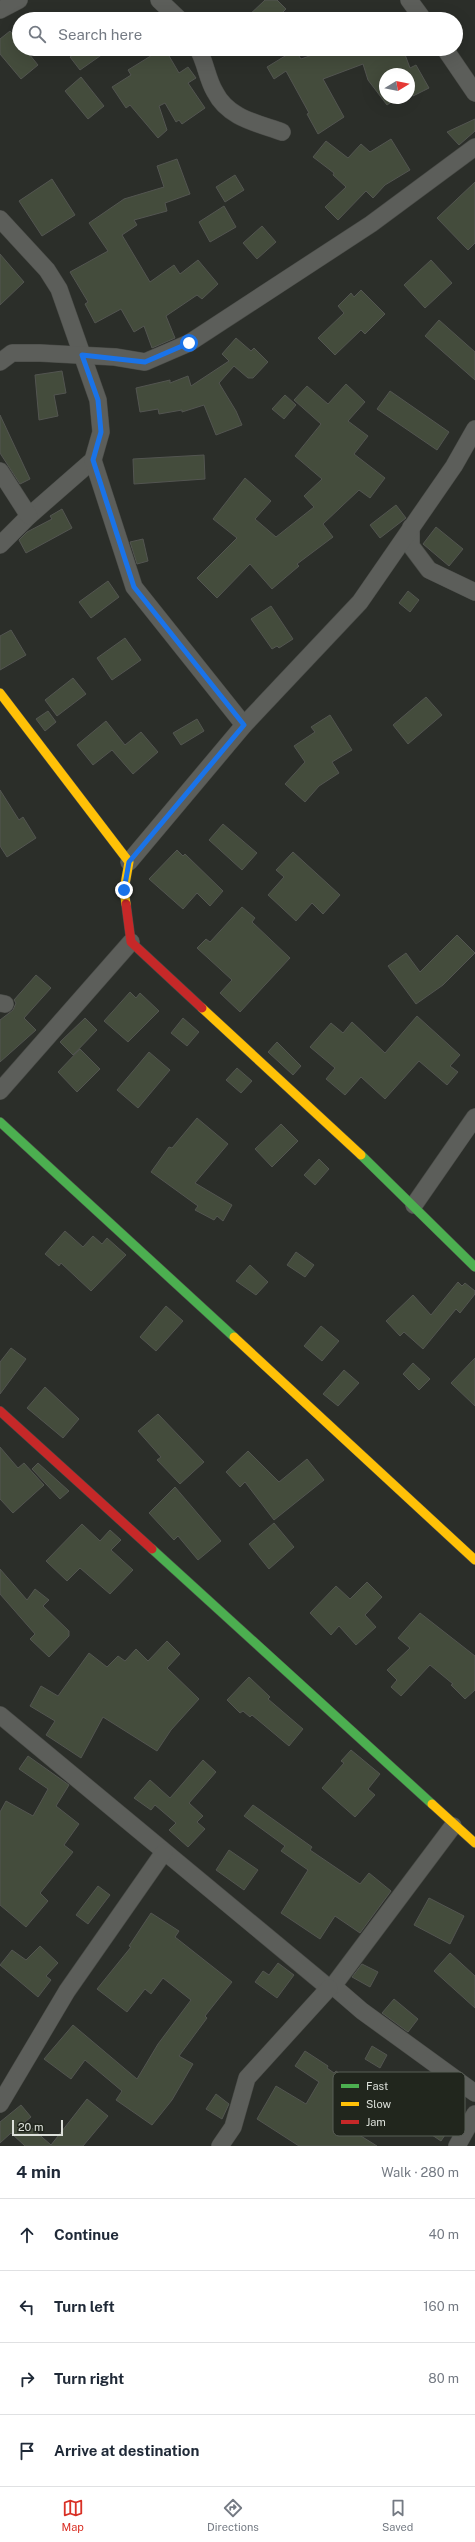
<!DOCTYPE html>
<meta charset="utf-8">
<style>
body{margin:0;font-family:"Public Sans",sans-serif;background:#f2f2f3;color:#1f2937}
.compass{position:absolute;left:379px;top:68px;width:36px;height:36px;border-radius:50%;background:#fff;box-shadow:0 4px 16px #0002;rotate:80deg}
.scale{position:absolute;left:12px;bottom:10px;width:51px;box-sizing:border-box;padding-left:4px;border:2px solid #dce0da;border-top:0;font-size:11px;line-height:14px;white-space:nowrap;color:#dce0da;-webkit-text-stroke:3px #21261d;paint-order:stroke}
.stop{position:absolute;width:12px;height:12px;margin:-9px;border:3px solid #1a73e8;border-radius:50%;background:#fff}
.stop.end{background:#1a73e8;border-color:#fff;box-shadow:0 1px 4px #0008}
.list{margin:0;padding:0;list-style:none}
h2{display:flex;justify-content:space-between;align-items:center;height:52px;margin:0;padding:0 16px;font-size:17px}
h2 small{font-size:13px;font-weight:400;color:#747a83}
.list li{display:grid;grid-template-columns:26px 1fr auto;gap:12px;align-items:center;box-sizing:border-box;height:72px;padding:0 16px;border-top:1px solid #e0e1e3}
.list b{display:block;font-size:15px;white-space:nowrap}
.list em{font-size:13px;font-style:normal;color:#747a83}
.icon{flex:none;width:22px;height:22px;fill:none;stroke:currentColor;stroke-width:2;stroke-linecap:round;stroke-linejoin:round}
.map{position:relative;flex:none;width:475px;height:2146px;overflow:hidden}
.search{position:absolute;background:#fff;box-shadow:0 4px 16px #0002;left:12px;right:12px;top:12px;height:44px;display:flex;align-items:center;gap:10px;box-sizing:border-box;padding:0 14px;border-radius:22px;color:#747a83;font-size:15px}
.sheet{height:340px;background:#fff}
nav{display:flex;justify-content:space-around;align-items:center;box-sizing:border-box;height:56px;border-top:1px solid #e0e1e3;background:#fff;font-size:11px;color:#747a83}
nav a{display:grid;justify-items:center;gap:2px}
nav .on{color:#d93025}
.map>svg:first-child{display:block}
</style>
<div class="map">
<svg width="475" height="2146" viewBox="0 0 475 2146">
<rect width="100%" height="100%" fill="#2b2e29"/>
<g fill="#444c3c" stroke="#535551">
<polygon points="265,0 277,0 286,9 283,12 289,19 245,19"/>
<polygon points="10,31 19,41 19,49 25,49 38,65 21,79 0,54 0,39"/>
<polygon points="82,49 110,49 80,70 70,57"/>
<polygon points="162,49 165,49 179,73 188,67 196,78 188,83 205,108 182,124 179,120 176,122 165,103 159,106 167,130 158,138 130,105 126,108 112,87 131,75 128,70"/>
<polygon points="329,49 403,49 410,68 416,65 429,88 413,96 409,89 409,74 385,74 385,98 397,98 387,105 368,80 363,64 323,79 344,117 318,134 307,114 309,113 286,71 274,79 267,67 295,50 301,59"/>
<polygon points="81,77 104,106 88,119 65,91"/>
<polygon points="475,119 475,131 459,145 447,132"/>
<polygon points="391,139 410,170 385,185 373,198 366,191 338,220 325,207 346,187 333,175 334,173 313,157 326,141 348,158 361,144 370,152"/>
<polygon points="177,159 190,194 165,203 167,211 134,220 137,225 122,235 150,282 174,265 180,274 198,260 218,284 202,299 197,295 166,316 175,338 152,348 144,326 134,332 121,309 95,323 85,304 88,302 70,272 108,251 89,223 124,199 164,187 157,166"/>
<polygon points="235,175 244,190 225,202 216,187"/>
<polygon points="52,179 75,215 42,236 19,201"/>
<polygon points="475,182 475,243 468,250 437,218"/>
<polygon points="224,206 236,227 210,242 199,222"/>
<polygon points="262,226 276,242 257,259 243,243"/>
<polygon points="0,254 24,282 0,305"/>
<polygon points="431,260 452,283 425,308 404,285"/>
<polygon points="361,290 385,314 365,334 361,330 335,355 318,338 344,313 338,306 351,293 354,297"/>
<polygon points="439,320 475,352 475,380 425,336"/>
<polygon points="236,338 251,351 254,348 268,362 253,378 248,378 234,366 219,383 236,411 242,425 216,435 204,405 182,412 182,410 159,414 158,409 140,412 136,388 170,380 170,383 188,376 191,386 229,361 222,354"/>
<polygon points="62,371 66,393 54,395 58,416 39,420 35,375"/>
<polygon points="346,384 365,402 348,421 368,436 354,454 385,478 370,498 359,490 323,524 333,537 297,564 299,566 272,589 250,564 217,598 197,578 237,538 213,519 245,478 271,501 255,519 276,537 314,507 304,496 322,479 295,456 321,424 294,400 307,386 328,404"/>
<polygon points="390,391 449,432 437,450 377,409"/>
<polygon points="285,395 296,405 284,419 272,409"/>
<polygon points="0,415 30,479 20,484 0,453"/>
<polygon points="204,455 205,479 134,484 133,459"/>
<polygon points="396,505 406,518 380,538 370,525"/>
<polygon points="62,509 72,528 26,553 19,540 27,532 52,519 50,516"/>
<polygon points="436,527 463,549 449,566 423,544"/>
<polygon points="143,539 148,561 137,564 130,542"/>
<polygon points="108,581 119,597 91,618 79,602"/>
<polygon points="408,591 419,600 410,612 399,603"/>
<polygon points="271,606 293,639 279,648 277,646 272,649 251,619"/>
<polygon points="11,630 26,655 0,670 0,636"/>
<polygon points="125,638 141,660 112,680 97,658"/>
<polygon points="73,678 86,694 57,716 45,700"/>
<polygon points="426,697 442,715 408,744 393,725"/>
<polygon points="48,711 56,722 45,731 36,719"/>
<polygon points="330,715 352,750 332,762 339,773 319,786 305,802 285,784 305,762 294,746 315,732 311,727"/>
<polygon points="197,719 204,731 181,745 173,733"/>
<polygon points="106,721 125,745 141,732 158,752 133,774 112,750 93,765 77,745"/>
<polygon points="0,790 19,820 23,817 36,838 7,857 0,846"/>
<polygon points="223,824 257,853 242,870 209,840"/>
<polygon points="177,850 183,856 185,854 223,891 210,906 197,893 183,909 149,879"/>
<polygon points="293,852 340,895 323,914 312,903 296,921 268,895 284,877 276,870"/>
<polygon points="242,907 255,918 252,922 290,958 240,1012 220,993 232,980 197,948 206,939 210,942"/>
<polygon points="457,935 475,953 443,985 416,1004 388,966 406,953 420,972"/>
<polygon points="36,975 51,988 24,1018 36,1030 0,1062 0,1020 13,1010 16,1003 14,1000"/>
<polygon points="130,992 136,998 140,993 159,1011 128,1042 104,1021"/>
<polygon points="417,1016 460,1055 450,1066 458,1072 447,1085 419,1061 385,1099 361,1077 345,1095 326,1079 335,1068 310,1047 331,1023 343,1033 352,1022 385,1053"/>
<polygon points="85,1018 97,1030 73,1055 60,1042"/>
<polygon points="183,1018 199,1032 187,1046 171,1033"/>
<polygon points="277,1042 301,1066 293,1075 268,1052"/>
<polygon points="80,1049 100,1069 77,1092 58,1072"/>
<polygon points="149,1052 170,1070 138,1108 117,1090"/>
<polygon points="237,1068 252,1081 241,1093 226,1080"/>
<polygon points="197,1118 228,1144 195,1183 232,1205 223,1221 217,1216 214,1220 195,1210 198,1206 151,1172 169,1147 172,1148"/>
<polygon points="281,1124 298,1141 272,1167 255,1149"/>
<polygon points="319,1159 329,1169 315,1185 304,1175"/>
<polygon points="65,1231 83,1247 93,1236 102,1244 107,1238 126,1255 91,1291 61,1263 59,1266 45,1254"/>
<polygon points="296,1252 314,1265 305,1277 287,1265"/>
<polygon points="250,1265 268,1282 256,1295 236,1281"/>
<polygon points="458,1282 462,1286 465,1283 475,1291 475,1294 460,1313 456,1309 423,1349 404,1332 400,1336 386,1321 413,1295 431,1315"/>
<polygon points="166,1306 183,1321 156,1351 140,1337"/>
<polygon points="321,1326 339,1341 322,1361 304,1346"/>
<polygon points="11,1348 26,1359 0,1394 0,1362"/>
<polygon points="475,1358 475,1406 451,1383"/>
<polygon points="413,1363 430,1379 419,1390 403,1374"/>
<polygon points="344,1370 359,1383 338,1406 323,1394"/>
<polygon points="45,1387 79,1419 63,1438 27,1408"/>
<polygon points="158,1414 204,1462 180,1484 157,1460 161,1457 138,1431"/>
<polygon points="0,1447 18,1468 24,1463 44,1485 13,1513 0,1499"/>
<polygon points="248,1451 279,1482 307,1459 324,1480 274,1520 245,1482 240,1487 226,1472"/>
<polygon points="38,1463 69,1491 60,1499 32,1469"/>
<polygon points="175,1487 221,1541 198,1560 178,1536 174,1540 149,1513"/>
<polygon points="274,1523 294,1547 269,1569 249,1544"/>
<polygon points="82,1524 100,1541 110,1530 121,1540 111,1550 133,1570 110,1594 80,1568 67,1581 46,1561"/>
<polygon points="0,1569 27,1600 35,1589 49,1600 43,1606 69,1631 69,1636 49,1657 30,1639 35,1634 0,1594"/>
<polygon points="367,1582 382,1597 365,1615 376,1627 356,1645 339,1626 331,1635 310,1613 336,1586 350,1599"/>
<polygon points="420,1613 475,1656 475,1690 465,1699 451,1685 453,1684 430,1665 401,1696 391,1687 397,1680 387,1670 410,1648 398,1638"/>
<polygon points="167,1641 180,1654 167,1668 199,1699 171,1730 157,1751 103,1717 81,1758 46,1735 55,1721 30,1706 41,1686 58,1696 89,1653 107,1667 118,1656 125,1661 136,1649 148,1661"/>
<polygon points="249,1677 270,1697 268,1699 303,1729 289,1746 252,1715 250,1717 243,1711 240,1713 227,1700"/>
<polygon points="351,1750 380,1774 368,1789 375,1795 355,1817 322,1788 344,1763 341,1761"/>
<polygon points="28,1756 69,1785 56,1806 79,1824 64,1845 73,1852 40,1893 48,1901 26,1927 0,1905 0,1812 6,1801 33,1816 48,1789 19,1769"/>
<polygon points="203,1760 216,1772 189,1803 203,1816 197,1822 205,1829 188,1847 169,1830 176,1823 155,1805 151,1810 134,1798 150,1780 170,1798"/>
<polygon points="253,1805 312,1847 310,1850 360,1884 369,1873 391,1891 360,1933 335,1916 320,1939 281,1913 308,1870 281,1851 285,1846 244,1816"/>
<polygon points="229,1850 258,1870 244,1890 216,1870"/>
<polygon points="98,1886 110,1895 88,1924 76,1915"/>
<polygon points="429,1898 464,1916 450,1944 414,1925"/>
<polygon points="151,1913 179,1931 175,1937 232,1982 205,2016 207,2018 179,2056 193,2064 172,2100 152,2125 116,2100 122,2091 85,2060 71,2079 44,2059 73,2025 137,2079 158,2044 191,2000 163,1978 151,1994 145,1989 127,2012 97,1989 131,1947 129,1946"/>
<polygon points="40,1946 58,1963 46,1976 51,1980 38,1997 0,1965 12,1950 26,1960"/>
<polygon points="450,1953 475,1976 475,2008 434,1971"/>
<polygon points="278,1963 294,1975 277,1998 255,1982 263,1971 269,1975"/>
<polygon points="362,1964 378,1972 370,1987 352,1977"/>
<polygon points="394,1999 418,2019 408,2032 382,2013"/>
<polygon points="372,2046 387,2055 380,2068 365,2059"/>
<polygon points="305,2051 328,2066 327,2068 334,2073 336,2071 350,2080 350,2085 341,2099 359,2109 348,2128 377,2146 299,2146 257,2119 276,2086 306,2104 319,2082 295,2066"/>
<polygon points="216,2094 229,2104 222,2119 206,2109"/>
<polygon points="442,2095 462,2109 441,2141 420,2127"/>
<polygon points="87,2099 108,2116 83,2146 25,2146 11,2133 0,2143 0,2122 21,2105 31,2117 25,2122 51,2145"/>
</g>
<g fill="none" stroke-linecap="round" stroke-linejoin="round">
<g stroke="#484a46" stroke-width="18">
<g id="street">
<polyline points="159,0 179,19"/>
<polyline points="409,0 423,19"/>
<polyline points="0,10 19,0"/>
<path d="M198 49C206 63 207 79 215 92 228 118 257 123 282 132"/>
<polyline points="445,49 475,93"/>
<polyline points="0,219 47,270 59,289 98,400 101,432 93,460 29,516 0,545"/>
<polyline points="0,362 12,353 40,353 115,357 145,362 189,343 371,224 475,147"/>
<polyline points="93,460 134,587 244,725"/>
<polyline points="0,471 29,516"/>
<polyline points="411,527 411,546 429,570 475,592"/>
<polyline points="129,862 244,725 360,602 454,466 475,429"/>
<polyline points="0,1003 5,1004"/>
<polyline points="0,1091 131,942"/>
<polyline points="414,1205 475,1117"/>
<polyline points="0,1715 329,1988 333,1986 362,2011 475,2093"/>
<polyline points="333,1986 453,1826"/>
<polyline points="0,2104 67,1991 164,1852"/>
<polyline points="220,2146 233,2127 247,2078 329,1988"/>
<polyline points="457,2146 475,2114"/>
</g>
</g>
<g stroke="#484a46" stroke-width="10">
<g id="fast">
<polyline points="0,1122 234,1337"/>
<polyline points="361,1155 475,1267"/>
<polyline points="152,1549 432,1804"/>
</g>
</g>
<g stroke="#484a46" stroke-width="10">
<g id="slow">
<polyline points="0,693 129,862 124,890 126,904"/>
<polyline points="202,1008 361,1155"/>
<polyline points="234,1337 475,1560"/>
<polyline points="432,1804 475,1843"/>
</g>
</g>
<g stroke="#484a46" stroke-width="10">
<g id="jam">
<polyline points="126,904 131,942 202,1008"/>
<polyline points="0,1411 152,1549"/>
</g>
</g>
<use href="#street" stroke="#5c5e5a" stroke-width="17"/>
<use href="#fast" stroke="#4caf50" stroke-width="9"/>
<use href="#slow" stroke="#ffc107" stroke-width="9"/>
<use href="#jam" stroke="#c62828" stroke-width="9"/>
</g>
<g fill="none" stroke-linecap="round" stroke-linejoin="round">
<polyline stroke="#1a73e8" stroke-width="5" points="124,890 129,862 244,725 134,587 93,460 101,432 98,400 82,355 145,362 189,343"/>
</g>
<rect x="333" y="2072" width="132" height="64" rx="6" fill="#21261d" stroke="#595e56" stroke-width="1"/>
<rect x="341" y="2084" width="18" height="4" fill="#4caf50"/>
<rect x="341" y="2102" width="18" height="4" fill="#ffc107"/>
<rect x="341" y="2120" width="18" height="4" fill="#c62828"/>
<g font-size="11" fill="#dce0da">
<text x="366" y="2090">Fast</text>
<text x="366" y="2108">Slow</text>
<text x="366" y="2126">Jam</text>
</g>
</svg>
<svg class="compass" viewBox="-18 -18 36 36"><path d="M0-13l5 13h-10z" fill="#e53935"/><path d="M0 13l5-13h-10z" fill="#747a83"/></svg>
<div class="scale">20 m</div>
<div class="stop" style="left:189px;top:343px"></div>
<div class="stop end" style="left:124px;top:890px"></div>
<div class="search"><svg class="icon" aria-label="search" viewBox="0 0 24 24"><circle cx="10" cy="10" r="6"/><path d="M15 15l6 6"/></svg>Search here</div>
</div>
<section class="sheet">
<h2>4 min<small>Walk · 280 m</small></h2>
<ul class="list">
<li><svg class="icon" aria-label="ahead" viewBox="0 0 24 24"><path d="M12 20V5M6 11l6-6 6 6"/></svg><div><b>Continue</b></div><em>40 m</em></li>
<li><svg class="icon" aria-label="left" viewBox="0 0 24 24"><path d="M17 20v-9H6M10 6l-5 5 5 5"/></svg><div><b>Turn left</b></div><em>160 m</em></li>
<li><svg class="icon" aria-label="right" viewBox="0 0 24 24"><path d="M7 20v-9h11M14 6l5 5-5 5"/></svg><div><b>Turn right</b></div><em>80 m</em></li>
<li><svg class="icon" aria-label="arrive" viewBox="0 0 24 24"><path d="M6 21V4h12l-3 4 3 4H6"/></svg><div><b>Arrive at destination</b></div></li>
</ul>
</section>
<nav>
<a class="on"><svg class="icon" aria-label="map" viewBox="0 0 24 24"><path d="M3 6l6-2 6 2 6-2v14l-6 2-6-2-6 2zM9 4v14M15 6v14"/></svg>Map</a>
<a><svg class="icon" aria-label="directions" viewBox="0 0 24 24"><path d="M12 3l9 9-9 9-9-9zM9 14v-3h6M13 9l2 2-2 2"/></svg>Directions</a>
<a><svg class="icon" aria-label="saved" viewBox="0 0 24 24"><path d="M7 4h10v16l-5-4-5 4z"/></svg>Saved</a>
</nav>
